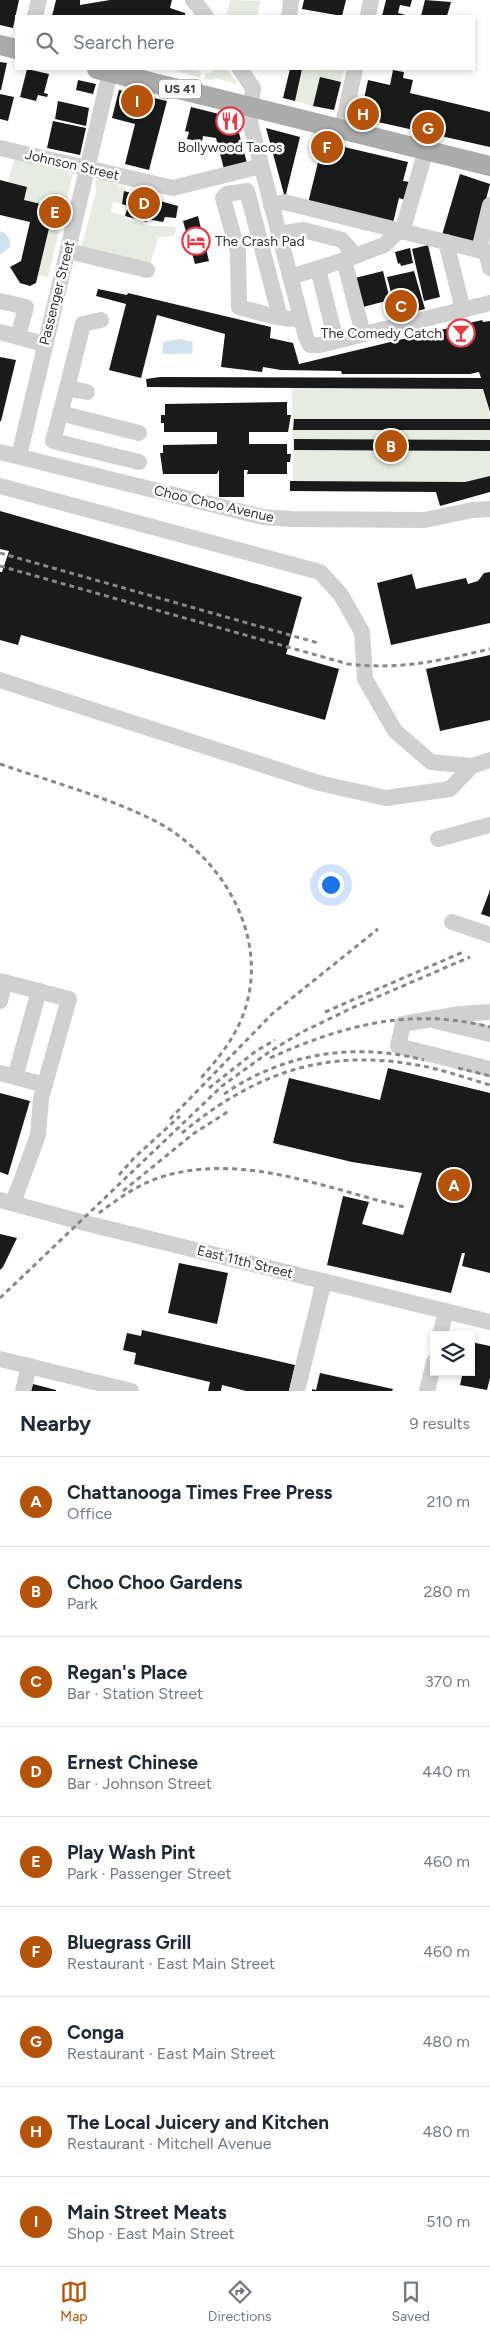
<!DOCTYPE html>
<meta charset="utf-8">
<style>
body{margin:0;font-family:Figtree,sans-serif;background:#f6f6f7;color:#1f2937}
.controls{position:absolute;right:15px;bottom:15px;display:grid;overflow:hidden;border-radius:0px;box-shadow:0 2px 8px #0003}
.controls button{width:45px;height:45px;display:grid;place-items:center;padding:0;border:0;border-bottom:1px solid #e0e1e3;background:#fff;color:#1f2937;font:25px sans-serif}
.you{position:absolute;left:330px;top:884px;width:18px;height:18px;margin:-12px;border:4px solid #fff;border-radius:50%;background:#1a73e8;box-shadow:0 0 0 8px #1a73e833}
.badge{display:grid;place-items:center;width:32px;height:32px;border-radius:50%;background:#b45309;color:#fff;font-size:16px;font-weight:700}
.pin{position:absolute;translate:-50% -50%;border:2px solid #fff;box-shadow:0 1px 5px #0006}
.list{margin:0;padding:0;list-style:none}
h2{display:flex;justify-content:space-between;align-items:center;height:65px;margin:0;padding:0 20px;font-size:21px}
h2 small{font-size:16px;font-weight:400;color:#747a83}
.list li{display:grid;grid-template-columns:32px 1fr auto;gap:15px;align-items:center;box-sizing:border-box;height:90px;padding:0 20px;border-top:1px solid #e0e1e3}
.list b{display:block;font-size:19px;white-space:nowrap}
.list p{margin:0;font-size:16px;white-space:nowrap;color:#747a83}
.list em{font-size:16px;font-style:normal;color:#747a83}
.icon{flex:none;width:28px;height:28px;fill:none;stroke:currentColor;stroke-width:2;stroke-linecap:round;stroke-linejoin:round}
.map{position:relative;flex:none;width:490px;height:1391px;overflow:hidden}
.search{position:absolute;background:#fff;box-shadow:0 2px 8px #0003;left:15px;right:15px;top:15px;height:55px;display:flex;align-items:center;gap:12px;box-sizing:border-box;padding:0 18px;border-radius:0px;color:#747a83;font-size:19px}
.sheet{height:875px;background:#fff}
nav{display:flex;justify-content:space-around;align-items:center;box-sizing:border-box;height:70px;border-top:1px solid #e0e1e3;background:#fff;font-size:14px;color:#747a83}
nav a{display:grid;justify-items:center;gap:2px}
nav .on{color:#b45309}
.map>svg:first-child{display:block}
</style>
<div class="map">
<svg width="490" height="1391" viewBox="0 0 490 1391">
<rect width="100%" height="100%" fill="#fff"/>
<g fill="#e6ecdf">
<polygon points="230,0 261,1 257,16 226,16"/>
<polygon points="174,69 196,69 201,73 200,78 173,70"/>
<polygon points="214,69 227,69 238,84 214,78 213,80 204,79 205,74 212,73"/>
<polygon points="302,69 345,69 341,82 313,106 295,101"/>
<polygon points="14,159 73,174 48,277 38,275 51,220 41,204 24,200 27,187 8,182"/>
<polygon points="100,178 125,188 122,204 113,202 111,212 125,216 125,219 152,226 169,226 176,228 175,235 158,238 149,267 81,249 96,191 95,182"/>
<polygon points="292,388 483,389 490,415 490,476 465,482 293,481"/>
</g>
<g fill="#cfe2ee">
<path d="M0 231C8 234 11 239 10 247L0 255Z"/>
<path d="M180 339 193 342 192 354C181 353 172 356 162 353L163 342Z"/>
</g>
<g fill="#1a1a1a">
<polygon points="0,0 19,0 13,28 0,25"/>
<polygon points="56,0 80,0 80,5 110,0 172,0 170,8 185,13 185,16 52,16"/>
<polygon points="304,0 346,0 342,16 302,9"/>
<polygon points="386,0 412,0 410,7 400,5 398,13 410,16 382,16"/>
<polygon points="425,0 451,2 447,16 421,16"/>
<polygon points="0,62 7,63 1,90 0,90"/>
<polygon points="27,69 49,74 44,93 48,94 47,97 38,95 36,101 20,97"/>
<polygon points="290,69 302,69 295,101 283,98"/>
<polygon points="393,70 404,72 403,78 413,80 410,93 490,112 490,147 360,118 368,80 390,85"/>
<polygon points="320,77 341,82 334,110 313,106"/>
<polygon points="78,80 96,84 93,94 76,90"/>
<polygon points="119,90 167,101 149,170 125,164 135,124 112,118"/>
<polygon points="0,94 14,97 8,121 0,119"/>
<polygon points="58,101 89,108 86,126 55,119"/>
<polygon points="191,107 235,118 247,163 224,169 216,138 203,136 202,142 187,139 189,132 185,131"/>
<polygon points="53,121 86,128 80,155 47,148"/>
<polygon points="266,128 300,137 285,198"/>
<polygon points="323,142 408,162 403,181 410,182 405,200 399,198 393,223 308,203"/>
<polygon points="460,174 490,184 475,242 442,235"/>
<polygon points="0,180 27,187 24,200 41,204 51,220 36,283 30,286 20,283 10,267 21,261 30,222 0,215"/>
<polygon points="124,191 178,206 176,218 165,217 163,222 147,219 147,222 125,216 128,206 122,204"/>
<polygon points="198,216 209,261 195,264 183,221"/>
<polygon points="428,245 440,297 424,301 412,249"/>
<polygon points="410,248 413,263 401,266 400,263 398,264 395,252"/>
<polygon points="383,271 390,300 363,307 355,278"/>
<polygon points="414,271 425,309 397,316 387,277"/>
<polygon points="98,289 127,295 128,293 271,327 270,338 293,343 299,364 482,320 483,322 490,321 490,412 483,389 147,387 146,379 160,377 481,378 479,372 470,374 342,374 341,371 281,370 263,367 262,372 221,367 225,334 157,315 141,378 109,370 126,304 96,296"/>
<polygon points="0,357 16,360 1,421 0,421"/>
<polygon points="287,402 287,415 291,415 288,432 249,432 249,444 287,444 287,454 291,454 290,462 287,462 287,474 247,474 248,470 244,470 244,497 219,497 219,470 217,474 163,474 160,453 163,453 163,445 217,444 217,432 164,432 164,423 161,423 161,415 165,415 165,404"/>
<polygon points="294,419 490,419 490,430 293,430"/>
<polygon points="294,439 490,440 490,451 294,450"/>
<polygon points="490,476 490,492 440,506 436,492 290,491 290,481 465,482"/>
<polygon points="0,511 302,597 286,654 339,669 325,720 21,635 18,645 0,640 0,572 2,572 9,551 0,549"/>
<polygon points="490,572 490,623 391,645 377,583 412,574 416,589 466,578 468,584 478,581 484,573"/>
<polygon points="490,655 490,720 440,731 426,669"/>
<polygon points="490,890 490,917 481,914"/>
<polygon points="388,1068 490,1093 490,1273 462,1266 465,1253 462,1253 451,1293 327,1265 343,1196 369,1202 362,1224 403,1235 422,1173 352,1162 273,1143 289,1078 380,1100"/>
<polygon points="0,1093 30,1101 8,1175 0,1172"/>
<polygon points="0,1234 17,1238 3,1267 0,1270"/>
<polygon points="179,1263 228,1273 217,1324 168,1313"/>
<polygon points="142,1330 295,1365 289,1391 246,1391 222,1385 221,1391 208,1391 210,1382 134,1364 136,1353 123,1350 127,1333 141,1336"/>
<polygon points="471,1342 490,1346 490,1378 487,1390 460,1385 463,1372 471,1372"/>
<polygon points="320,1373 393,1389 392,1391 312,1391 312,1389 316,1390"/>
<polygon points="33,1384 56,1390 56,1391 31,1391"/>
</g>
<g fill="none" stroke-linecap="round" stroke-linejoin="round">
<g stroke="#d0d0d0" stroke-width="16">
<polyline points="193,0 206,16"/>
<polyline points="35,16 39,0"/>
<polyline points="289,16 291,0"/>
<polyline points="368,16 371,0"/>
<polyline points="240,69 253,88 250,116 251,126 306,337 310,345 320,345 490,303"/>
<polyline points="342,129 355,69"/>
<polyline points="0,148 173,188 261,166"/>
<polyline points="271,205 284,202 486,252 490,268"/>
<polyline points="402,232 426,150"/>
<polyline points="279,234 303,230 342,240 356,256"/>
<polyline points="446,242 463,310"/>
<polyline points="479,250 490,205"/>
<polyline points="68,251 147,270"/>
<polyline points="344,260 363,334"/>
<polyline points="318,269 336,341"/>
<polyline points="290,277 342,261 384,245 399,231"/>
<polyline points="0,301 26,307 18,337"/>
<path d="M280 317 247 191 227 194 223 198 238 252 239 307C259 312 280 320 301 319"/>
<polyline points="0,332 44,344"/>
<polyline points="67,388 53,441 139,462"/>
<polyline points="87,392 67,388 83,324 101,320"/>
<polyline points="60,413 139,433"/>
<polyline points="0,452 263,517 291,519 425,520 472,510 490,509"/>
<polyline points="19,456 110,72"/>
<polyline points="0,486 320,572 341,595 362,632 365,679 395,731 431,762 472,766 490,760"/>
<polyline points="0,680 319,783 386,798 450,789 472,766"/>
<polyline points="438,839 490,825"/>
<polyline points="452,922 490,935"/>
<polyline points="0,981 69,999 41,1098 38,1135 13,1203"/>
<polyline points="0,1001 5,982"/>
<polyline points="490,1012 459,1014 403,1024 398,1046 490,1069"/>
<polyline points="436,1021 490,1034"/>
<polyline points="0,1073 45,1085"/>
<polyline points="15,1077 39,991"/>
<polyline points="0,1200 85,1223 490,1322"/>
<polyline points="440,1335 446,1311"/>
<polyline points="0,1359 131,1391"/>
<polyline points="23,1391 29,1366"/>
<polyline points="297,1391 324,1281"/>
<polyline points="427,1391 434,1362"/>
</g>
<g stroke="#ababab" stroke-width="20">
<polyline points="0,45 16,49"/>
<polyline points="97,69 490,166"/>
</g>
<g stroke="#888" stroke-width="3" stroke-dasharray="5 4" stroke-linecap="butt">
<polyline points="0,553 318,643"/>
<path d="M0 566 348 664C402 670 438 661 490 649"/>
<path d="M0 764C49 781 100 795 147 817 221 851 275 940 241 1020 231 1043 216 1061 200 1079"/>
<polyline points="325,1012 463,952"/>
<path d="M270 1058C343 1025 411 1007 490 1027"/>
<polyline points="458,1068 490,1076"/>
<polyline points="209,1088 256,1051 275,1040"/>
<path d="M224 1094C284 1053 354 1042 424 1060"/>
<polyline points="170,1119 272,1014 378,929"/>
<path d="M182 1133C253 1074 324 1048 417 1065 441 1069 466 1078 490 1085"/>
<polyline points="119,1175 134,1158 180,1116"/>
<polyline points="123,1191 193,1134 229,1111"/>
<path d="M99 1213C119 1198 143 1181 168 1175 247 1154 328 1189 404 1207"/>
<polyline points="0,1298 222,1086 269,1052 302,1032 354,1007 470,957"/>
</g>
</g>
<defs>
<g id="restaurant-ring" transform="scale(1.4375)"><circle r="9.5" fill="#fff" stroke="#e63946" stroke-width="1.5"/><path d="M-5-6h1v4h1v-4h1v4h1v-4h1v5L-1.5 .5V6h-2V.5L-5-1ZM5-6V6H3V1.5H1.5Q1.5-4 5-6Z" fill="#e63946"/></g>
<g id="hotel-ring" transform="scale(1.4375)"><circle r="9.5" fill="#fff" stroke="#e63946" stroke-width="1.5"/><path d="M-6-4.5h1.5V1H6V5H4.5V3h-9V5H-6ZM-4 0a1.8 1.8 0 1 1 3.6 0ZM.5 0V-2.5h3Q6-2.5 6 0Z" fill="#e63946"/></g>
<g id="bar-ring" transform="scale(1.4375)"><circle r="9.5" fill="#fff" stroke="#e63946" stroke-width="1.5"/><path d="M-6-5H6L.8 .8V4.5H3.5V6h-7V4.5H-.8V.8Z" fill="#e63946"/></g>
</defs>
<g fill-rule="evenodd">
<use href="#restaurant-ring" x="230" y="121"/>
<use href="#hotel-ring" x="196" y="241"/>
<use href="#bar-ring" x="461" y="333"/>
</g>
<g text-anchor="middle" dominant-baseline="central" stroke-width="5" stroke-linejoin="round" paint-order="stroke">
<rect fill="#fff" stroke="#707070" stroke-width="1" x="159" y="79.5" width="42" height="19" rx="4"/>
<g font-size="12" font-weight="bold" fill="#333">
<text x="180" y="89">US 41</text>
</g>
<g font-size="14" fill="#333" stroke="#fff">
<text x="230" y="147">Bollywood Tacos</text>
<text x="215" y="241" text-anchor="start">The Crash Pad</text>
<text x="442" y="333" text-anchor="end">The Comedy Catch</text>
</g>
<g font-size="14" fill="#333" stroke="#fff">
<text transform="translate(72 165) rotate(13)">Johnson Street</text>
<text transform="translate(57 293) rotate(-76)">Passenger Street</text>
<text transform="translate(214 504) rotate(13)">Choo Choo Avenue</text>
<text transform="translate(245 1262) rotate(14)">East 11th Street</text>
</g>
</g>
</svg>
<div class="controls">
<button><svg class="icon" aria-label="layers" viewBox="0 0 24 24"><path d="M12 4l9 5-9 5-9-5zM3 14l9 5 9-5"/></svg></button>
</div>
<div class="you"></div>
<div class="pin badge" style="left:454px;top:1185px">A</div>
<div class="pin badge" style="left:391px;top:446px">B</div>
<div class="pin badge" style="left:401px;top:306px">C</div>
<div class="pin badge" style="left:144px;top:203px">D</div>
<div class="pin badge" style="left:55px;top:212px">E</div>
<div class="pin badge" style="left:327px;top:147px">F</div>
<div class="pin badge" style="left:428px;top:128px">G</div>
<div class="pin badge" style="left:363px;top:114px">H</div>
<div class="pin badge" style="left:137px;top:101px">I</div>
<div class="search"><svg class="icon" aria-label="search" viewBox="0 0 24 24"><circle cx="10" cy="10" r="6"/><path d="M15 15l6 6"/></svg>Search here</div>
</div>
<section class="sheet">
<h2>Nearby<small>9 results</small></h2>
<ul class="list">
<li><span class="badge">A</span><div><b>Chattanooga Times Free Press</b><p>Office</p></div><em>210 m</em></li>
<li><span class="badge">B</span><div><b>Choo Choo Gardens</b><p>Park</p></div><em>280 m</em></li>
<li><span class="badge">C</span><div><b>Regan's Place</b><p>Bar · Station Street</p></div><em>370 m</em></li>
<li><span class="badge">D</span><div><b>Ernest Chinese</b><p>Bar · Johnson Street</p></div><em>440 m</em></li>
<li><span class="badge">E</span><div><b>Play Wash Pint</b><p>Park · Passenger Street</p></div><em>460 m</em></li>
<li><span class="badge">F</span><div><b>Bluegrass Grill</b><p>Restaurant · East Main Street</p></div><em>460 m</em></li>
<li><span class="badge">G</span><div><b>Conga</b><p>Restaurant · East Main Street</p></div><em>480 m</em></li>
<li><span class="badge">H</span><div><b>The Local Juicery and Kitchen</b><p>Restaurant · Mitchell Avenue</p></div><em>480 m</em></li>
<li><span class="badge">I</span><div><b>Main Street Meats</b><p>Shop · East Main Street</p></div><em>510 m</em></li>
</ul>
</section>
<nav>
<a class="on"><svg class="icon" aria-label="map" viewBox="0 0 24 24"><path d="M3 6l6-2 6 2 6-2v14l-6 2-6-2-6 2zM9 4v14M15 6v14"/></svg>Map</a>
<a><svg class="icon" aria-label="directions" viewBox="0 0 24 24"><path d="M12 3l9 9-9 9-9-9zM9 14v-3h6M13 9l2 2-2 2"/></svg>Directions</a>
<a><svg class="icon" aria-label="saved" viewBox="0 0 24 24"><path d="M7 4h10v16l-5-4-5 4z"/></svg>Saved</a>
</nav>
